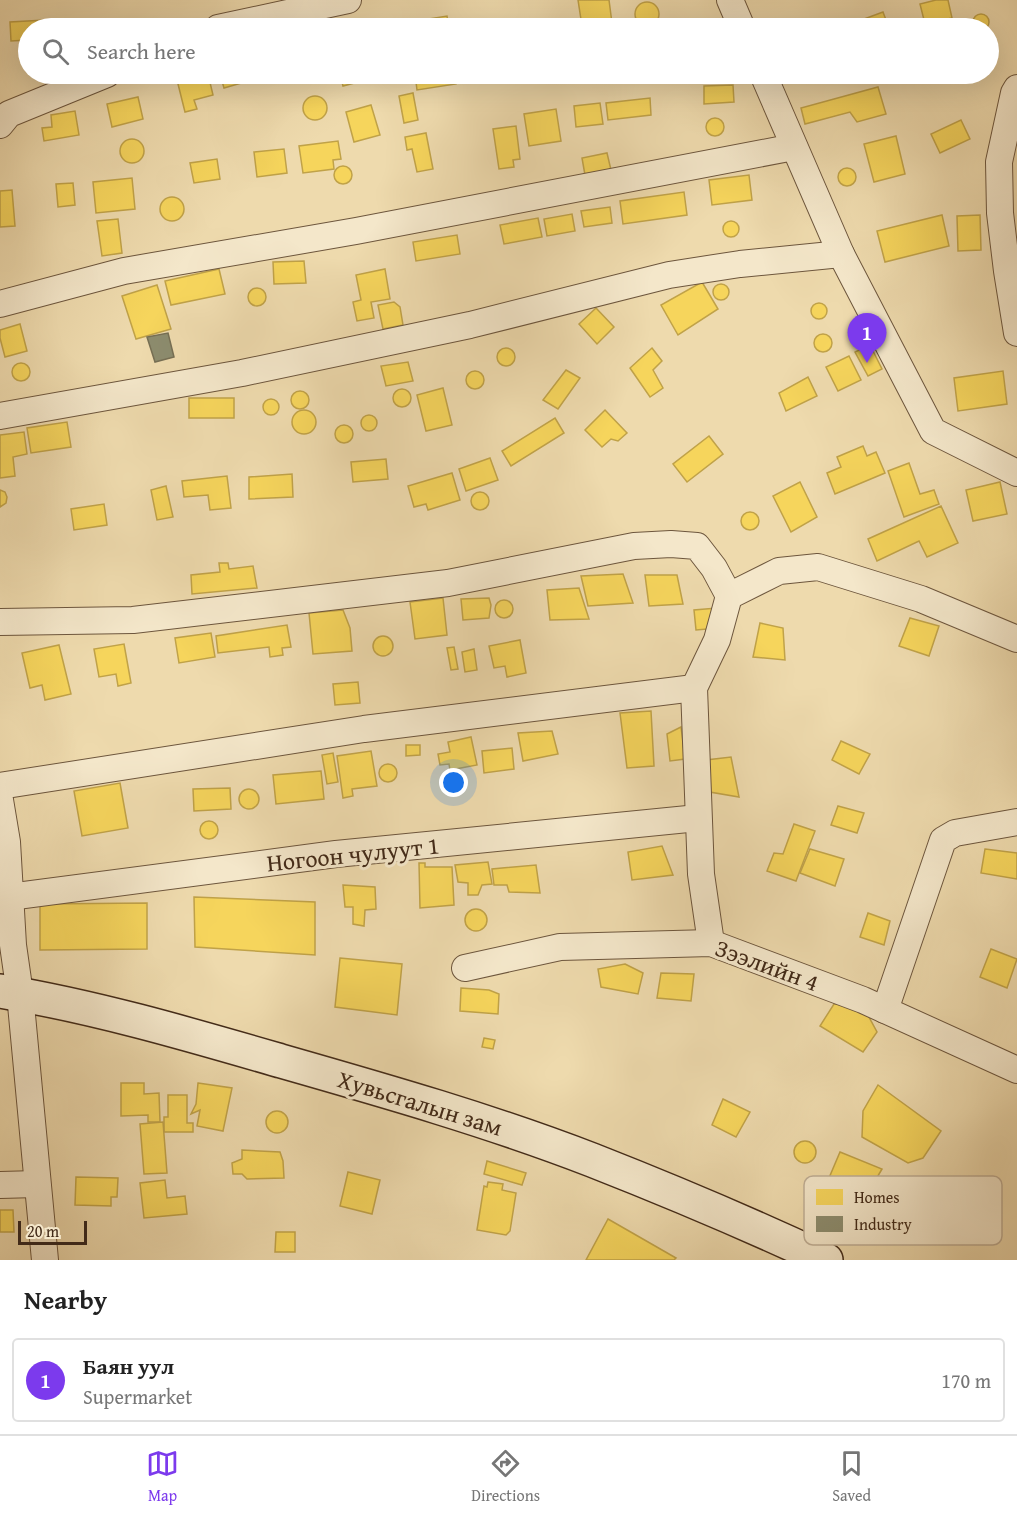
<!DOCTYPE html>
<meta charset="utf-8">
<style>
body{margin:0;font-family:"Gentium Book Plus",serif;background:#f2f2f2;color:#222}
.scale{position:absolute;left:18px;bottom:15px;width:69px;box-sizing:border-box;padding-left:6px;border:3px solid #422a18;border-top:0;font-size:16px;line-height:21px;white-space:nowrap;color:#422a18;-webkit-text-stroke:4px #f4e7ca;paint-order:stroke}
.you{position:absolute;left:454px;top:783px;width:21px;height:21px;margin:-15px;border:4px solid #fff;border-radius:50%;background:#1a73e8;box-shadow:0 0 0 9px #1a73e833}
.badge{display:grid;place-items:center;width:39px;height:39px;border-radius:50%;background:#7c3aed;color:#fff;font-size:20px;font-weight:700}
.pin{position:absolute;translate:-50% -50px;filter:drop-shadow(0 2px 3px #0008)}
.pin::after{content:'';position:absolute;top:32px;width:21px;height:18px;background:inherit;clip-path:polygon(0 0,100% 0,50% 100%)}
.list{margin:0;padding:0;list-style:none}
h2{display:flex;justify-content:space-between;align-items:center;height:78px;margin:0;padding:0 24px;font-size:26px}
h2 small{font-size:20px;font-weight:400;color:#767676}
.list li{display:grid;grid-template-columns:39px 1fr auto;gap:18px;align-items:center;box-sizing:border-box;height:84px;margin:0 12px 12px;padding:0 12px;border:2px solid #e0e0e0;border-radius:6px}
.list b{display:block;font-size:22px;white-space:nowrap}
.list p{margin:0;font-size:20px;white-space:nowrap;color:#767676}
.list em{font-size:20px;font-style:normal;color:#767676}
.icon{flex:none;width:33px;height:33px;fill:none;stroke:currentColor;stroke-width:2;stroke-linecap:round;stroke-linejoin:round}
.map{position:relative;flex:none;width:1017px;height:1260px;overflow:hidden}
.search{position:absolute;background:#fff;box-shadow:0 6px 24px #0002;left:18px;right:18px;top:18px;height:66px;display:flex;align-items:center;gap:15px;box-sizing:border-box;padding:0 21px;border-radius:33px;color:#767676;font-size:22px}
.sheet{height:174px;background:#fff}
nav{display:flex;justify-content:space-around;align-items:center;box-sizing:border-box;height:84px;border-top:2px solid #e0e0e0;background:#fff;font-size:16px;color:#767676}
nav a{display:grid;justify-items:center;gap:3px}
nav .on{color:#7c3aed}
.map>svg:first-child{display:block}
</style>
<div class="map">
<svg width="1017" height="1260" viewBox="0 0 1017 1260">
<rect width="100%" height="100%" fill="#eedaad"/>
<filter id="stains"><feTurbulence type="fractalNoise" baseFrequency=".00333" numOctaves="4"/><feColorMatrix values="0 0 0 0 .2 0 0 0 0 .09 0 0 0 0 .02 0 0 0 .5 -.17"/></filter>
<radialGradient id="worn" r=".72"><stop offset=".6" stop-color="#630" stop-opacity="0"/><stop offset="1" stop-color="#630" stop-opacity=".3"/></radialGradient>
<g fill="#f6d55c" stroke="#c0a248" stroke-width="1.5">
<polygon points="578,0 609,0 612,23 582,26"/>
<polygon points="936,0 948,0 952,18 925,24 920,4"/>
<circle cx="647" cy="14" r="12"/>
<polygon points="883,12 889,28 858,28 856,22"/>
<circle cx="981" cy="22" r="8"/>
<polygon points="447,16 449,28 410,28 409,22"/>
<polygon points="63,19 64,28 28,28 28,40 11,41 10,22"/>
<polygon points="203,74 208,74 213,95 194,100 197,109 185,112 177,80"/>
<polygon points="220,74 261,74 262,77 224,88"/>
<polygon points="340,74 375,74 377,77 343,86"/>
<polygon points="415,74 454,74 456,84 417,90"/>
<polygon points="733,85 734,102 704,104 704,86"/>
<polygon points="878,87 886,114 857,122 850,112 805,124 801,108"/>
<polygon points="413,93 418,120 404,123 399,96"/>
<circle cx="315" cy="108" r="12"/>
<polygon points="138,97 143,119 112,127 107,104"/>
<polygon points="650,98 651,115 608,120 606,103"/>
<polygon points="600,103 603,124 576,127 574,106"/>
<polygon points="371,105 380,135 354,142 346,112"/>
<polygon points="556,109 561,141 529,146 524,114"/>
<polygon points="75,111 79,135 44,141 42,128 52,127 51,115"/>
<circle cx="715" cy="127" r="9"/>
<polygon points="961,120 970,139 940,153 931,134"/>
<polygon points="516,126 520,159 513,160 514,167 499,169 493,129"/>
<polygon points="426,133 433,169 417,172 412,149 407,150 405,137"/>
<polygon points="896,136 905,174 874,182 864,144"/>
<circle cx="132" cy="151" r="12"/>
<polygon points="338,141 341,159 333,160 334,169 303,173 299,146"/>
<polygon points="284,149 287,173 257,177 254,152"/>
<polygon points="607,153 611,170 585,175 582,158"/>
<polygon points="217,159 220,179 194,183 190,163"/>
<circle cx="343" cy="175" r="9"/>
<circle cx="847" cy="177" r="9"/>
<polygon points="749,175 752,200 712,205 709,180"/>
<polygon points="132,178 135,209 96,213 93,182"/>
<polygon points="73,183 75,205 58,207 56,184"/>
<polygon points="12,190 15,226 0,227 0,191"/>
<polygon points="684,192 687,215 623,224 620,201"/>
<circle cx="172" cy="209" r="12"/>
<polygon points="610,207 612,223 584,227 581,211"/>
<polygon points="572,214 575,231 547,236 544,219"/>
<polygon points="942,215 949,246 885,262 877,231"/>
<polygon points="980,215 981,250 958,251 957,216"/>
<polygon points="538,218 542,237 504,244 500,225"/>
<polygon points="118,219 122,253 102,256 97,221"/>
<circle cx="731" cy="229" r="8"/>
<polygon points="457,235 460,254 416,261 413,242"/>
<polygon points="304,261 306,283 274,284 273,262"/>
<polygon points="219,269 225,294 171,305 165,281"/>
<polygon points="385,269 390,299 371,302 374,318 357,321 353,302 361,300 356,275"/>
<polygon points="702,282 718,309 678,335 661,305"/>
<circle cx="721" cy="292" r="8"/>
<polygon points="157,285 171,329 136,339 122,296"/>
<circle cx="257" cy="297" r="9"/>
<polygon points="394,302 400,307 403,325 383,329 378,305"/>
<circle cx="819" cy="311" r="8"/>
<polygon points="596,308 614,327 597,344 579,324"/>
<polygon points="20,324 27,351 5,357 0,338 0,330"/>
<circle cx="823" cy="343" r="9"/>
<polygon points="870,345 882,369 868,376 855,352"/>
<polygon points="652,348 662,361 653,370 663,388 650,397 630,368"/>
<circle cx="506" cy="357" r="9"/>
<polygon points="849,356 861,380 838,391 826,367"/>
<polygon points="408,362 413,381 386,386 381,366"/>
<circle cx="21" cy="372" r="9"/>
<polygon points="566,370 580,378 558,409 543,400"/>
<polygon points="1003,371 1007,404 958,411 954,378"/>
<circle cx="475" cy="380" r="9"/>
<polygon points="808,377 817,396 786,411 779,393"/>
<polygon points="443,388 452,425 426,431 417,395"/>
<circle cx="402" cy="398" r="9"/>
<circle cx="300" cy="400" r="9"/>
<rect x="189" y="398" width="45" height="20"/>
<circle cx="271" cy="407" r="8"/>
<circle cx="304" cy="422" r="12"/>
<polygon points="605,410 627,433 618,441 611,439 602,447 585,430"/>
<circle cx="369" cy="423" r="8"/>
<polygon points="555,418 564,433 511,466 502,451"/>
<polygon points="67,422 71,447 31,453 27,428"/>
<circle cx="344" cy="434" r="9"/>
<polygon points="24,432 27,454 13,457 15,476 0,478 0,435"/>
<polygon points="709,436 723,454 687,482 673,464"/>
<polygon points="863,446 867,456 876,452 885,473 835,494 827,473 841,467 837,457"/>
<polygon points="490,458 498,480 466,491 459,469"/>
<polygon points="386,459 388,479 353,482 351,462"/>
<polygon points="909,463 920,494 934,490 939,504 904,517 888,471"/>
<polygon points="452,473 460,500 428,510 426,504 414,507 408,486"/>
<polygon points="292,474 293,497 249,499 249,477"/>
<polygon points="227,476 231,508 210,510 208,495 184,497 182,481"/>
<polygon points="800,482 817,517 791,532 773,496"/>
<polygon points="1000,482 1007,514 973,521 966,490"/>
<polygon points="166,486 173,517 157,520 151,490"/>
<polygon points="0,490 5,492 7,497 6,503 0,507"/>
<circle cx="480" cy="501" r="9"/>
<polygon points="104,504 107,525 74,530 71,509"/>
<polygon points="941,506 958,543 927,557 919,541 877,561 868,539"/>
<circle cx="750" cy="521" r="9"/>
<polygon points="219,563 228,563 229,569 253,566 257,588 192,594 191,575 220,572"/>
<polygon points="623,574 633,603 588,606 581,576"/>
<polygon points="645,575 677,575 683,604 649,606"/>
<polygon points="579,588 589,619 550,620 547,590"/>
<polygon points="443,598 447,635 415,639 410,602"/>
<polygon points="489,598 491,605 489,618 463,620 461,599"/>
<circle cx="504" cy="609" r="9"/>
<polygon points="717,608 719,628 696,630 694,610"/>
<polygon points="343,610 350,628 352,651 313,654 309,613"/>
<polygon points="910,618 939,626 929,656 899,646"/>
<polygon points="760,623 783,628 785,660 753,657"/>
<polygon points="287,625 291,647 282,648 283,655 270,657 269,647 218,653 216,636"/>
<polygon points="211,633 215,657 179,663 175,638"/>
<circle cx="383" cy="646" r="10"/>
<polygon points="520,640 526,673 507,677 505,666 494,668 489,646"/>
<polygon points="124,644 131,683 118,686 116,674 99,677 94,649"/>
<polygon points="59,645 71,694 45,700 42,685 30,688 22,653"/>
<polygon points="454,647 458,669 451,670 447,648"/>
<polygon points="474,649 477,670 465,672 462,652"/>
<polygon points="358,682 360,703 335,705 333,684"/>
<polygon points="651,711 654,766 627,768 620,713"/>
<polygon points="681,727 685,759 670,761 667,734"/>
<polygon points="552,731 558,754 523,761 518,733"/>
<polygon points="471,737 477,765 450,770 449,764 440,765 438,754 450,752 448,742"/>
<polygon points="841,741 870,754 859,774 832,760"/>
<polygon points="406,745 420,745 420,755 406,756"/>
<polygon points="512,748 514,769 484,773 482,751"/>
<polygon points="371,751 377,786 352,789 353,796 343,798 337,756"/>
<polygon points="333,753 338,782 327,784 322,755"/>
<polygon points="731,757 739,797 704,791 706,760"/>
<circle cx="388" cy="773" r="9"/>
<polygon points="321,771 324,799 276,804 273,775"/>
<polygon points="120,783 128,828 82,836 74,791"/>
<polygon points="230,788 231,809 194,811 193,789"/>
<circle cx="249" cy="799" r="10"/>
<polygon points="838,806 864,813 857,833 831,825"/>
<circle cx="209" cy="830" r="9"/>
<polygon points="794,824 815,831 796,881 767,871 774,853 783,854"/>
<polygon points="662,846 673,875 632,880 628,852"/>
<polygon points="810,849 844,859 835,886 800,873"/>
<polygon points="985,849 1017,853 1017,879 981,873"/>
<polygon points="488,862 492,884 482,885 478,895 468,895 468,883 458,882 455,865"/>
<polygon points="419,863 425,863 425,867 452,867 454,905 420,908"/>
<polygon points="536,865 540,893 509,892 507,885 494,885 492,869"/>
<polygon points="343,885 375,887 376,909 365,910 364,926 353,924 353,907 345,907"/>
<polygon points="194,897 315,902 315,955 195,947"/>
<polygon points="147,903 147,949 40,950 40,904"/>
<circle cx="476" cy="920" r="11"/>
<polygon points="868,913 890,921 884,945 860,937"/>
<polygon points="991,949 1017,959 1007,988 980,977"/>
<polygon points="340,958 402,964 397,1015 335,1007"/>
<polygon points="625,964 643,973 638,994 601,987 598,969"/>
<polygon points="661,973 694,974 691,1001 657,998"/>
<polygon points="461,988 489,990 499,994 498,1014 460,1011"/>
<polygon points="834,1004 863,1006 877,1032 863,1052 820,1026"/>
<polygon points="484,1038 495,1040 493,1049 482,1047"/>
<polygon points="121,1083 144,1083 144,1094 159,1093 160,1122 148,1122 148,1115 121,1116"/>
<polygon points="198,1083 232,1088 223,1131 197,1126 200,1110 191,1114 196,1104"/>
<polygon points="878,1085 941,1131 923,1158 908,1163 862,1137 863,1111"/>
<polygon points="168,1095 187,1095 187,1123 193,1123 193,1132 164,1132 164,1117 168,1117"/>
<polygon points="723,1099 750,1112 736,1137 712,1125"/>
<circle cx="277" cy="1122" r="11"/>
<polygon points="163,1122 167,1173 144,1174 140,1124"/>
<circle cx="805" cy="1152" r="11"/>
<polygon points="242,1150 280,1152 283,1161 284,1178 247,1179 242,1174 233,1174 232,1163 242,1159"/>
<polygon points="840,1152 882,1169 865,1198 829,1178"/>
<polygon points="487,1161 526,1173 522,1185 484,1174"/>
<polygon points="348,1172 380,1180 372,1214 340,1206"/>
<polygon points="76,1177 118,1178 117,1197 111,1197 111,1206 75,1205"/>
<polygon points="165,1180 167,1198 185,1196 187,1214 144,1218 140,1183"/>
<polygon points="488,1182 503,1184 502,1190 516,1193 510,1231 506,1235 477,1230 484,1186 487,1187"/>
<polygon points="0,1210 13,1210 14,1232 0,1232"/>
<polygon points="608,1219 676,1258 674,1260 586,1260"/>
<polygon points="276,1232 295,1232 295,1252 275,1252"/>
</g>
<polygon fill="#8c8c6e" stroke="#766f54" stroke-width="1.5" points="168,333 174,357 155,362 147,337"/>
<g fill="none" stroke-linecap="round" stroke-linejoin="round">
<g stroke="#6d563d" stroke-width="28">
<g id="street">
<polyline points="730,0 742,28"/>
<polyline points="218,28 348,0"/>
<polyline points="763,74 841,254 933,431 1017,473"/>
<polyline points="1017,88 1014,93 999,162 1000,213 1007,271 1017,333"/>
<polyline points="0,125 9,114 107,74"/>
<polyline points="0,304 124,271 356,231 794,147"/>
<polyline points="0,416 242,373 470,325 669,275 740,264 841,254"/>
<polyline points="0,622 133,620 448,583 634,546 671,544 697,546 714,568 729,596"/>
<polyline points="0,786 364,729 694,688"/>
<polyline points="0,800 7,842 13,945 20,994 45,1260"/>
<polyline points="9,897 336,854 698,818"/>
<polyline points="711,943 701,874 694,688 717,640 729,596 779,571 818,567 921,599 1017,639"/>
<polyline points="465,968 560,947 711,943 863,1000 1017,1070"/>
<polyline points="885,1010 943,840 955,833 1017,822"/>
<polyline points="0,1185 37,1184"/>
</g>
</g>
<g stroke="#422a18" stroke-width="36">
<path id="secondary" d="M0 991C96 1007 188 1034 281 1061 386 1091 491 1121 592 1160 671 1191 749 1224 826 1260"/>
</g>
<use href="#street" stroke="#f4e7ca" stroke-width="26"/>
<use href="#secondary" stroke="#f4e7ca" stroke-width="33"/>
</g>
<g text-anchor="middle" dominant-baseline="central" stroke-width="6" stroke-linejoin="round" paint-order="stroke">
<g font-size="24" fill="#422a18" stroke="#f4e7ca">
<text transform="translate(353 854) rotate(-6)">Ногоон чулуут 1</text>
<text transform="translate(767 965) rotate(20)">Зээлийн 4</text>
<text transform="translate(420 1103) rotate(17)">Хувьсгалын зам</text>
</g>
</g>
<rect x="804" y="1176" width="198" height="69" rx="9" fill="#f4e7ca" stroke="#bfae95" stroke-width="1.5"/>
<rect x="816" y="1189" width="27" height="16" fill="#f6d55c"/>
<rect x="816" y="1216" width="27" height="16" fill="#8c8c6e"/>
<g font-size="16" fill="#422a18">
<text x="854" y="1203">Homes</text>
<text x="854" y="1230">Industry</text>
</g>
<rect width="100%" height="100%" filter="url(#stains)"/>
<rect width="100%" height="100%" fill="url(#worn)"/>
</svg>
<div class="scale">20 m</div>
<div class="you"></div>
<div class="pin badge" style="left:867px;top:363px">1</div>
<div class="search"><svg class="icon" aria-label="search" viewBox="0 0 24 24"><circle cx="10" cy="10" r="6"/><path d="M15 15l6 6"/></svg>Search here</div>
</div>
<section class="sheet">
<h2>Nearby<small></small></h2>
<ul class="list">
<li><span class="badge">1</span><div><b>Баян уул</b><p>Supermarket</p></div><em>170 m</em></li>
</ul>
</section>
<nav>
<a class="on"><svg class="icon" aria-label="map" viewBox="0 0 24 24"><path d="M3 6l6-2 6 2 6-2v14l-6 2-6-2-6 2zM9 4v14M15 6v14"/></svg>Map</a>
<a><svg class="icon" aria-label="directions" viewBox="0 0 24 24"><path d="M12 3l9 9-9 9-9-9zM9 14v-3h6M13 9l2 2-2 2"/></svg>Directions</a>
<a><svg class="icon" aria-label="saved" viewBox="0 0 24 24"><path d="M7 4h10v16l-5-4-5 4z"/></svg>Saved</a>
</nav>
